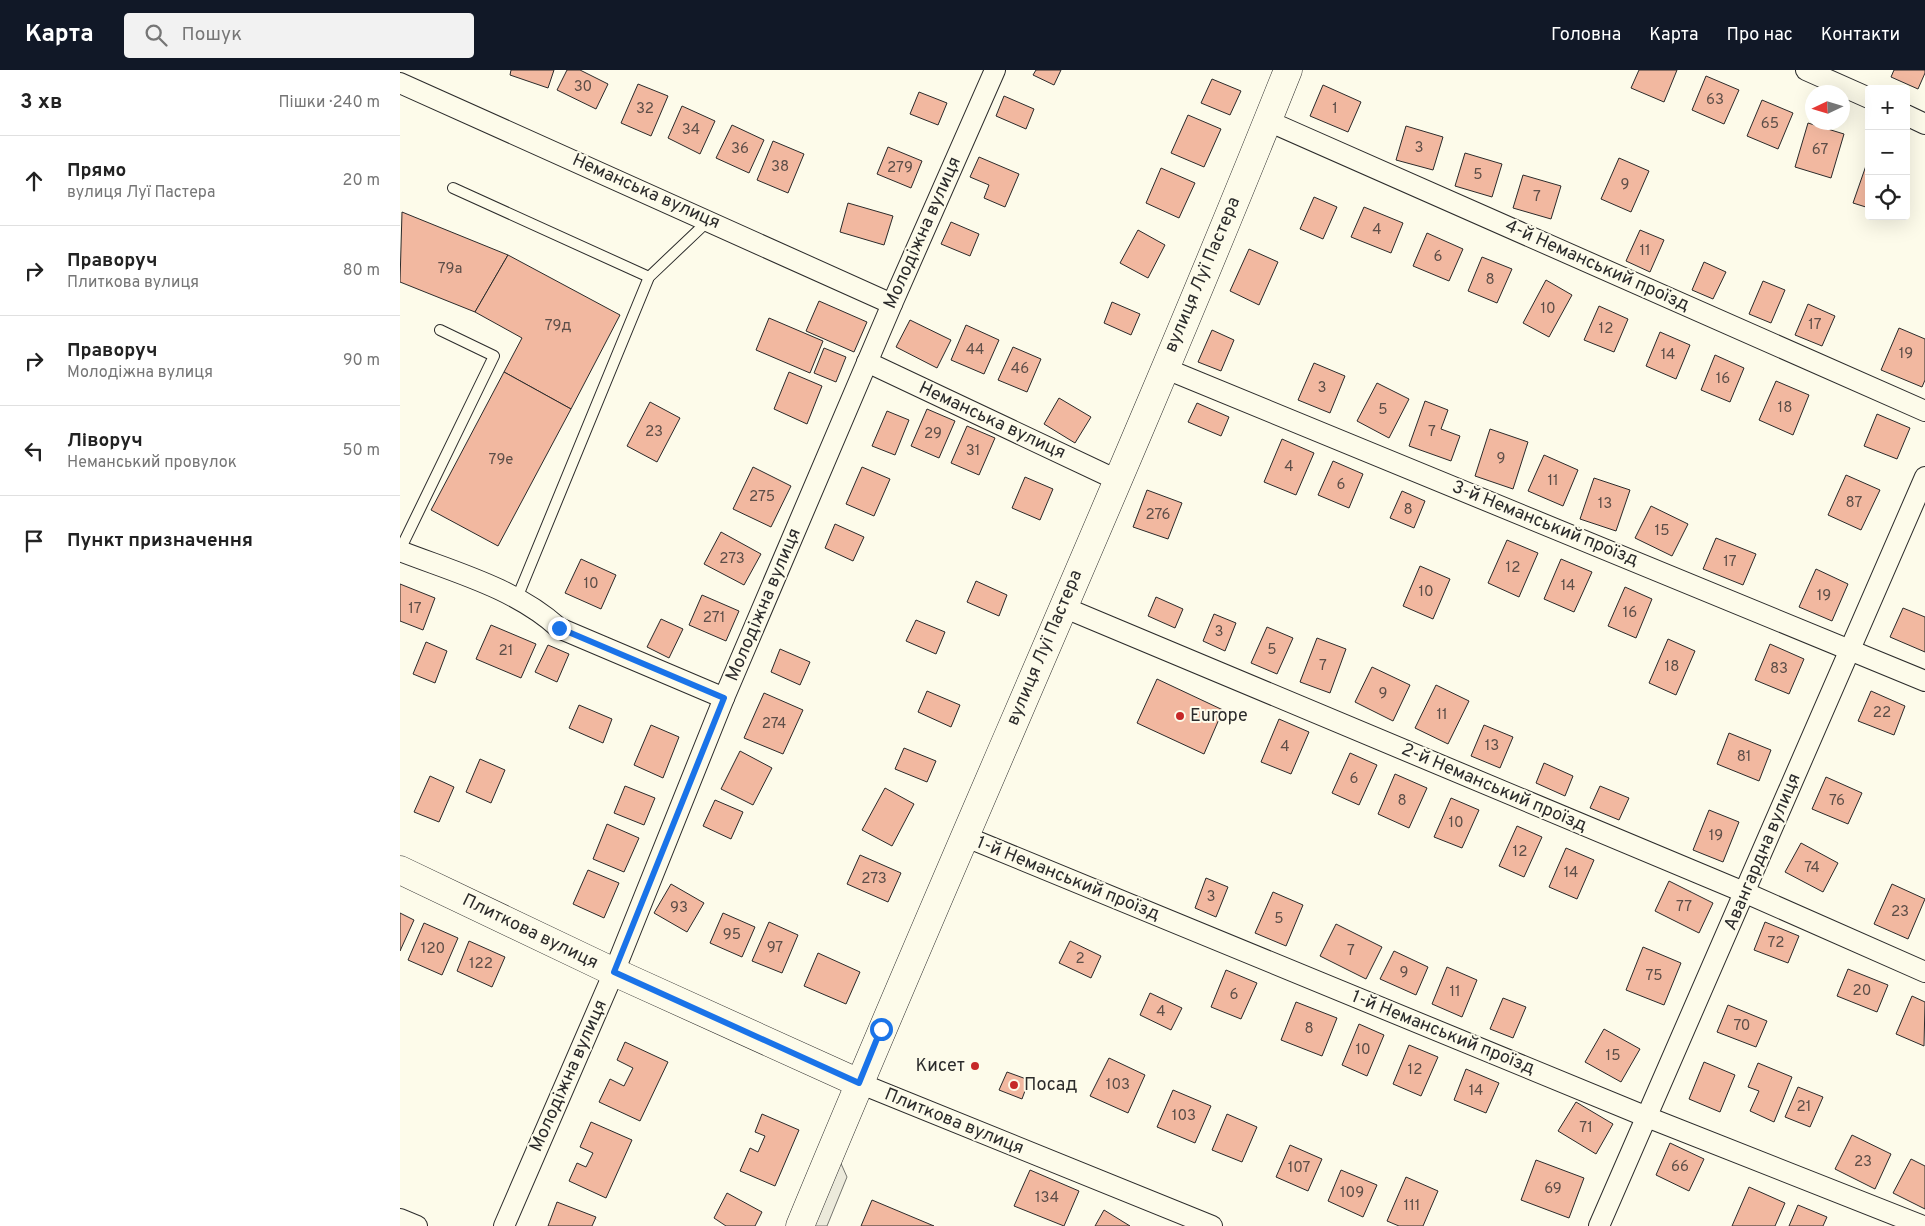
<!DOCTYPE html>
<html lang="uk">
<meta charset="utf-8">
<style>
body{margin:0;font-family:Overpass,sans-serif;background:#f2f2f2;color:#222}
.controls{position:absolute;right:15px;top:15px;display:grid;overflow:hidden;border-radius:5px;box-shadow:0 5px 20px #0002}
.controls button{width:45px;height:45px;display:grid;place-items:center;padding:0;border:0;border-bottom:1px solid #e0e0e0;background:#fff;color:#222;font:25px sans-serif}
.compass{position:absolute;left:1405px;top:15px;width:45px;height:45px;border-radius:50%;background:#fff;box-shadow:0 5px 20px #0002;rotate:266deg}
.stop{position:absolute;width:15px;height:15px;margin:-11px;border:4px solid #1a73e8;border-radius:50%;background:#fff}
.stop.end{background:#1a73e8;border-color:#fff;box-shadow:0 1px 5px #0008}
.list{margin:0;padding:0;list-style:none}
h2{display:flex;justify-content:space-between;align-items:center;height:65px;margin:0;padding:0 20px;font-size:21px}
h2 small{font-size:16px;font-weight:400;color:#767676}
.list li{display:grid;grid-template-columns:32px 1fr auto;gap:15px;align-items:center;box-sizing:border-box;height:90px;padding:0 20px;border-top:1px solid #e0e0e0}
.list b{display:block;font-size:19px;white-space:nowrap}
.list p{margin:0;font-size:16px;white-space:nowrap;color:#767676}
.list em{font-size:16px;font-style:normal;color:#767676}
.icon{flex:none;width:28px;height:28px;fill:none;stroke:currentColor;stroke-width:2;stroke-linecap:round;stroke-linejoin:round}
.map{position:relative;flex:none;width:1525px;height:1156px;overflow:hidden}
header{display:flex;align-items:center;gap:30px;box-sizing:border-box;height:70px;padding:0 25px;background:#111827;color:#fff}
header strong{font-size:24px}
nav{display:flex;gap:28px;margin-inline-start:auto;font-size:18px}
.search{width:350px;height:45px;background:#f2f2f2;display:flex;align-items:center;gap:12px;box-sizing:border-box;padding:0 18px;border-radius:5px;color:#767676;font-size:19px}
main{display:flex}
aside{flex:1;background:#fff}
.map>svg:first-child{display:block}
</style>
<header>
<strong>Карта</strong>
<div class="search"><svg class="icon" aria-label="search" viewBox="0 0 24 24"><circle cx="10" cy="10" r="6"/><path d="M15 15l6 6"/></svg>Пошук</div>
<nav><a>Головна</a><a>Карта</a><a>Про нас</a><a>Контакти</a></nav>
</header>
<main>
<aside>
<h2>3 хв<small>Пішки · 240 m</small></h2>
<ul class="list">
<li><svg class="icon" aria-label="ahead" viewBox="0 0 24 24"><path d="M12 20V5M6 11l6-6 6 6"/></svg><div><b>Прямо</b><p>вулиця Луї Пастера</p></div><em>20 m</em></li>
<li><svg class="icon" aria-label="right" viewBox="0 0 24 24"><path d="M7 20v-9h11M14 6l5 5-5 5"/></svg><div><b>Праворуч</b><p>Плиткова вулиця</p></div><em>80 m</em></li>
<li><svg class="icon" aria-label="right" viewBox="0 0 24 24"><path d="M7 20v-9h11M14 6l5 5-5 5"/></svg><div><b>Праворуч</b><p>Молодіжна вулиця</p></div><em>90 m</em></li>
<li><svg class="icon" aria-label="left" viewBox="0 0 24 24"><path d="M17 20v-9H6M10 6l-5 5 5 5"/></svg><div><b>Ліворуч</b><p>Неманський провулок</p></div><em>50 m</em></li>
<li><svg class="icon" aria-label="arrive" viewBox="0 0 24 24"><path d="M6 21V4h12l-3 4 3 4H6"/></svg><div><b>Пункт призначення</b></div></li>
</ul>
</aside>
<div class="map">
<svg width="1525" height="1156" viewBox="0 0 1525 1156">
<rect width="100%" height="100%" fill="#fdfbea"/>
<polygon fill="#eceadb" stroke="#74746e" points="439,1089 447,1107 427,1156 410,1156"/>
<g fill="#f2b8a0" stroke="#2b2b2b">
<polygon points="111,0 154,0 148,18 110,5"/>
<polygon points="167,0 180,0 208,14 196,39 157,20"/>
<polygon points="636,0 661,0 654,15 633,5"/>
<polygon points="1239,0 1277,0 1264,32 1231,18"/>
<polygon points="1494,0 1525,0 1525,3 1518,19 1491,7"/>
<polygon points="1306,6 1339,20 1324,54 1292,40"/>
<polygon points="812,9 841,21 830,45 801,33"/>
<polygon points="238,14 268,26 251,66 221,53"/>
<polygon points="923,15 961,32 948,62 910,46"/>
<polygon points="519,22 547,33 538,55 510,44"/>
<polygon points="604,26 634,39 626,59 596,46"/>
<polygon points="1362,30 1393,43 1378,79 1347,66"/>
<polygon points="282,36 315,51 300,84 268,68"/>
<polygon points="788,45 821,59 804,97 771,83"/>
<polygon points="1408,53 1444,64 1431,108 1395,97"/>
<polygon points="332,55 364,70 349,103 316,88"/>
<polygon points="1006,56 1043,67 1033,100 996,90"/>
<polygon points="373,71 404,84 388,123 357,110"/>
<polygon points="488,77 522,91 511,118 477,104"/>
<polygon points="1065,83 1102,94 1092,127 1055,116"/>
<polygon points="579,87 619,104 605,137 584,128 589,115 570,107"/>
<polygon points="1469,87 1469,138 1453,133"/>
<polygon points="1219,88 1249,101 1231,142 1201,129"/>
<polygon points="761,98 795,113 779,148 746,133"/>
<polygon points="1123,105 1161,116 1151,149 1113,138"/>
<polygon points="914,127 937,137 923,169 900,159"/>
<polygon points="448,133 493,146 484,175 440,162"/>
<polygon points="964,137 1003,153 991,183 951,167"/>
<polygon points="2,142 108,185 75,242 0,212"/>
<polygon points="551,152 579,164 570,186 541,174"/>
<polygon points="738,160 765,175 748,208 720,193"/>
<polygon points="1240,160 1264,170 1250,202 1226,191"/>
<polygon points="1027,163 1063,179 1049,211 1013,196"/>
<polygon points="849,179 878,192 859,235 830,221"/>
<polygon points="108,185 220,245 171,339 104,302 122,268 75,242"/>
<polygon points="1082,187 1112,199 1097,233 1068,221"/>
<polygon points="1304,192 1326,202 1313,229 1292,220"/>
<polygon points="1146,210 1172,225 1149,267 1123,253"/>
<polygon points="1363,211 1385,220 1371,253 1349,244"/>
<polygon points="419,231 467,252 454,282 406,261"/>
<polygon points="712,232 740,244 731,265 704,253"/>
<polygon points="1408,234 1435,246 1422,276 1395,265"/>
<polygon points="1199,236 1228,249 1214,282 1184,270"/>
<polygon points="369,248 423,271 410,303 356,280"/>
<polygon points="510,250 551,270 537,298 496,277"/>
<polygon points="566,255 599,270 584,304 551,290"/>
<polygon points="1499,258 1525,269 1525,310 1522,317 1481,300"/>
<polygon points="812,260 834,270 821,301 798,292"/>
<polygon points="1260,262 1290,275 1276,309 1246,296"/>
<polygon points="613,277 641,289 627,322 598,310"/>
<polygon points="424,278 446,287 436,312 414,303"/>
<polygon points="1315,285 1344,298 1330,332 1301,320"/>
<polygon points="914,293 945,306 930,343 898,330"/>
<polygon points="104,302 171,339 98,476 31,440"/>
<polygon points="389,302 422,316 407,354 374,339"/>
<polygon points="1376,311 1409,325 1393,365 1359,350"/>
<polygon points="977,313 1009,329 989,368 957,351"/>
<polygon points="659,328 691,347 675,373 644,354"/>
<polygon points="1025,331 1048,340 1041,359 1060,366 1051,391 1009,376"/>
<polygon points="250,332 280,348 257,392 227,376"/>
<polygon points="797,333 829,347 821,366 788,352"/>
<polygon points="527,339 555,351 539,388 511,376"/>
<polygon points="487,341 509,350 495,385 472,376"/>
<polygon points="1477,344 1510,358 1497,389 1464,376"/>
<polygon points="567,356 595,368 579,405 551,393"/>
<polygon points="1090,359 1128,372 1113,419 1075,406"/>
<polygon points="882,369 914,383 896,425 864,412"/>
<polygon points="1144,385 1178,400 1163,436 1128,421"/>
<polygon points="933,391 963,404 949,438 918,425"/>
<polygon points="353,397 391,416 371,457 333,439"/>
<polygon points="462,397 490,409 474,446 446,434"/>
<polygon points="1446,405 1480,420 1461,460 1428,445"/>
<polygon points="625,407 653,419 640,450 612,438"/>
<polygon points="1194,408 1230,420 1216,461 1180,449"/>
<polygon points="747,420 782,433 768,469 733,457"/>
<polygon points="1002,421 1025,431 1014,458 990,448"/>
<polygon points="1251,436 1288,454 1272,486 1235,468"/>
<polygon points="435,454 464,467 453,491 425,478"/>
<polygon points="321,462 361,484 344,515 304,494"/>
<polygon points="1316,468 1356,484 1343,515 1303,499"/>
<polygon points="1107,470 1138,483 1119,527 1088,513"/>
<polygon points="181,489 216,505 201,539 165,523"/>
<polygon points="1161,489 1192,502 1174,542 1144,529"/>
<polygon points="1020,496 1050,509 1033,549 1003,536"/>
<polygon points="1416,499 1448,514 1432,551 1399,537"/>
<polygon points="576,511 607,525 599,546 567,532"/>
<polygon points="0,514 35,528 23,560 0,551"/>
<polygon points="1225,517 1252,529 1236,568 1208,556"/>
<polygon points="302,525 339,541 326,571 289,555"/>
<polygon points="756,527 783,539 775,558 748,546"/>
<polygon points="1503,538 1525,547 1525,582 1490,567"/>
<polygon points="814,544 836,553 825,581 803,571"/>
<polygon points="261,549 283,559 269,588 247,577"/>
<polygon points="516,550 545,562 536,584 506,571"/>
<polygon points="91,555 136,574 121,608 76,589"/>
<polygon points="867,557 893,568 877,604 851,593"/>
<polygon points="917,568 946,579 930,623 900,612"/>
<polygon points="1268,569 1295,581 1276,625 1249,613"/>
<polygon points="26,572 47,581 35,613 13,604"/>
<polygon points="1370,574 1404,589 1389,624 1355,610"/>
<polygon points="148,575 169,584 157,612 135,602"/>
<polygon points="380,579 410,592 400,615 371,602"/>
<polygon points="972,597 1010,615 993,651 955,632"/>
<polygon points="757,609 823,640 804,684 737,653"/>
<polygon points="1036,615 1069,631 1048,674 1015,658"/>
<polygon points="527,621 560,635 551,657 518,642"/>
<polygon points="1471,621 1505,636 1494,665 1458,651"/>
<polygon points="364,623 403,640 383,684 344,668"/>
<polygon points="179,635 212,649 203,673 169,658"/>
<polygon points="879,649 909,662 891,704 861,692"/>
<polygon points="251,655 279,667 263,708 234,695"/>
<polygon points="1084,655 1113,667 1100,698 1071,686"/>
<polygon points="1329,663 1371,680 1359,711 1317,694"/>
<polygon points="504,678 536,691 527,712 495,699"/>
<polygon points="340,681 372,698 353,735 321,719"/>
<polygon points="950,683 977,695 959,735 932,723"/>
<polygon points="80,689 105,700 91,733 66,722"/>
<polygon points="1144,693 1173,706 1165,726 1136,713"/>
<polygon points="995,704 1027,718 1009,758 978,744"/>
<polygon points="30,706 54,717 39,752 14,742"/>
<polygon points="1426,707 1462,723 1448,754 1412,739"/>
<polygon points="225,716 255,728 244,755 214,743"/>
<polygon points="1200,716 1229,728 1219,750 1190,738"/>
<polygon points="485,718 514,734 492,776 462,760"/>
<polygon points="1051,728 1079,740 1062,778 1034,767"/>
<polygon points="315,730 343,742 331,769 303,756"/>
<polygon points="1309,740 1339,752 1323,792 1293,780"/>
<polygon points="207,754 239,768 224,802 193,789"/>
<polygon points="1117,756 1142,767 1124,807 1099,796"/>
<polygon points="1401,773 1438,793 1423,822 1385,802"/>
<polygon points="1166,778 1194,790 1177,829 1149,817"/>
<polygon points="460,785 501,803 488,832 447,814"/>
<polygon points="188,800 219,813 204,848 173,834"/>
<polygon points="806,808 828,817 816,847 795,838"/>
<polygon points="1269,811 1313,833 1299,863 1255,841"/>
<polygon points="271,814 304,833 287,862 254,843"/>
<polygon points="1492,814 1525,829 1508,869 1474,854"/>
<polygon points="873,822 903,835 886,876 855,863"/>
<polygon points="0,843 14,850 0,881"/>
<polygon points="323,843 355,857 342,887 310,873"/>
<polygon points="369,852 398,865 382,903 352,891"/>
<polygon points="1365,852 1399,866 1388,893 1354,880"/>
<polygon points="24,853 58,868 42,905 8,890"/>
<polygon points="936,854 982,877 966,909 920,886"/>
<polygon points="69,871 105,887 92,917 57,901"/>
<polygon points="670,871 701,886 691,908 659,893"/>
<polygon points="1243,877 1281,893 1264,935 1226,920"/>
<polygon points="994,881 1028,897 1016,925 980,909"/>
<polygon points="418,883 460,902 446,934 404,916"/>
<polygon points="1047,897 1077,910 1062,947 1032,934"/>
<polygon points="1448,899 1488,915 1477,942 1437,926"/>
<polygon points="826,900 857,913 841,949 811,937"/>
<polygon points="750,923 782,938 771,960 740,945"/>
<polygon points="1512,926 1525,932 1524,976 1496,964"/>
<polygon points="1103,928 1126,937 1113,968 1090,959"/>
<polygon points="896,932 937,948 922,986 881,970"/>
<polygon points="1328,935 1367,951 1356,977 1317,962"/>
<polygon points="959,954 984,965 967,1006 942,995"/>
<polygon points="1204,959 1240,979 1221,1012 1185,992"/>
<polygon points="225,972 268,992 240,1051 199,1032 210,1009 224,1016 233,998 217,990"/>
<polygon points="1009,975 1038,987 1021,1026 993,1014"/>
<polygon points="709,988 745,1005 728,1043 690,1026"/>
<polygon points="1304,992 1335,1005 1320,1042 1289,1029"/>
<polygon points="1358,993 1392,1007 1374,1052 1350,1041 1359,1021 1348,1017"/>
<polygon points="1066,999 1099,1013 1086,1043 1054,1030"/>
<polygon points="607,1002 629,1010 622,1029 599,1020"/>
<polygon points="1398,1017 1423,1027 1410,1057 1385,1047"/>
<polygon points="773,1020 811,1036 795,1073 757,1057"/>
<polygon points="1176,1032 1213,1054 1196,1084 1158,1061"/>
<polygon points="362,1044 399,1060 375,1116 340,1101 350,1078 358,1082 365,1066 355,1062"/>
<polygon points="827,1044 857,1057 842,1092 812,1080"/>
<polygon points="191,1052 232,1070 206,1128 169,1111 177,1093 186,1097 193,1083 180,1077"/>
<polygon points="1452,1065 1491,1084 1475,1119 1435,1099"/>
<polygon points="1270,1073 1304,1089 1289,1121 1256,1105"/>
<polygon points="890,1075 922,1089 908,1121 876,1107"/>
<polygon points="1511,1089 1525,1096 1525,1139 1493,1123"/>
<polygon points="1136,1090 1184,1108 1169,1148 1121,1130"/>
<polygon points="630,1100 679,1121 664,1156 614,1136"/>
<polygon points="941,1100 977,1115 963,1147 928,1131"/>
<polygon points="1006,1107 1038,1121 1023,1156 999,1156 987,1151"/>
<polygon points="1349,1117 1385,1133 1375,1156 1332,1156"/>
<polygon points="327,1123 362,1142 355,1156 326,1156 314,1148"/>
<polygon points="472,1130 534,1156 461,1156"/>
<polygon points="157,1132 196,1147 192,1156 148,1156"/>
<polygon points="1398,1135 1427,1147 1423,1156 1389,1156"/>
<polygon points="704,1140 730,1156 695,1156"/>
</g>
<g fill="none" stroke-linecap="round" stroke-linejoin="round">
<g stroke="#2b2b2b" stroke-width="12">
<g id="lane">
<polyline points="53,118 249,207"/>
<polyline points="0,480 94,286 40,260"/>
<polyline points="117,528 249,207 309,150"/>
</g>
</g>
<g stroke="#2b2b2b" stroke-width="22">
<g id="street">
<polyline points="1406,0 1469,28"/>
<polyline points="0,13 492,234"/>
<polyline points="1506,45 1525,54"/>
<polyline points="868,51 1525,341"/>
<polyline points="467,292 717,410"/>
<polyline points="764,298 1525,611"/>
<path d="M0 481C54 502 115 518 159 558L324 628"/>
<polyline points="663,537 1346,823 1525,902"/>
<polyline points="564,766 1247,1047 1523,1156"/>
<polyline points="459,1013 812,1156"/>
<polyline points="0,1149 17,1156"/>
<polyline points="104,1156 214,902 324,628 492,234 595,0"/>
<polyline points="1199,1156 1525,407"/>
</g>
</g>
<g stroke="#2b2b2b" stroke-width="29">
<g id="secondary">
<polyline points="0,800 214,902 459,1013"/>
<path d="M400 1156C560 769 733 388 888 0"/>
</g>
</g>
<use href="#lane" stroke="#fdfbea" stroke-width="10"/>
<use href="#street" stroke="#fdfbea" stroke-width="20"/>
<use href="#secondary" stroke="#fdfbea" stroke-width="28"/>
</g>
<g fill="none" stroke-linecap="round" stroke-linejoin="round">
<polyline stroke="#1a73e8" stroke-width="6" points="159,558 324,628 214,902 459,1013 481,959"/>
</g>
<g fill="#c62828" stroke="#fdfbea" stroke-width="2">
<circle cx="780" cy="646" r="5"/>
<circle cx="575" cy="996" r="5"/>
<circle cx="614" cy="1015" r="5"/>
</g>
<g text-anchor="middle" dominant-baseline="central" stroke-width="4" stroke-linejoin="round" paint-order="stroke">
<g font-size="15" fill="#5d4e48">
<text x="183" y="17">30</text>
<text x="1315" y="30">63</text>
<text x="245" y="39">32</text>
<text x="935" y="39">1</text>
<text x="1370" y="54">65</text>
<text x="291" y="60">34</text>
<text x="1019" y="78">3</text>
<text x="340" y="79">36</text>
<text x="1420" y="80">67</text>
<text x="380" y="97">38</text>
<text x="500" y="98">279</text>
<text x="1078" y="105">5</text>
<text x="1225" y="115">9</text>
<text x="1137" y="127">7</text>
<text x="977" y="160">4</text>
<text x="1245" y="181">11</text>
<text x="1038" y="187">6</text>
<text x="50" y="199">79а</text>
<text x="1090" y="210">8</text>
<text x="1148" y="239">10</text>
<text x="1415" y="255">17</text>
<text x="158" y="256">79д</text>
<text x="1206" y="259">12</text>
<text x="575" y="280">44</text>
<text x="1506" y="284">19</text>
<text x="1268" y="285">14</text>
<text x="620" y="299">46</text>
<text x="1323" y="309">16</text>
<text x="922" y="318">3</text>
<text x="1385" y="338">18</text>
<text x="983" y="340">5</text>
<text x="254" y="362">23</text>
<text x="1032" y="362">7</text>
<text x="533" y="364">29</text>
<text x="573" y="381">31</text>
<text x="1101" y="389">9</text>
<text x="101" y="390">79е</text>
<text x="889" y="397">4</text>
<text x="1153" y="411">11</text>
<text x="941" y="415">6</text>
<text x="362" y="427">275</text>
<text x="1454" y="433">87</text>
<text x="1205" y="434">13</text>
<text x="1008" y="440">8</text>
<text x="758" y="445">276</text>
<text x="1262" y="461">15</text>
<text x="332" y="489">273</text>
<text x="1330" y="492">17</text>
<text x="1113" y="498">12</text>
<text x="191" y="514">10</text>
<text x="1168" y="516">14</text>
<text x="1026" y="522">10</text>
<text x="1424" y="526">19</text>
<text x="15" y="539">17</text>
<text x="1230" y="543">16</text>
<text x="314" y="548">271</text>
<text x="819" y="562">3</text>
<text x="872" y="580">5</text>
<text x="106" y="581">21</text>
<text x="923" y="596">7</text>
<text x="1272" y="597">18</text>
<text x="1379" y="599">83</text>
<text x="983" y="624">9</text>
<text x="1482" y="643">22</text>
<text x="1042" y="645">11</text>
<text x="374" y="654">274</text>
<text x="1092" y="676">13</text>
<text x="885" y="677">4</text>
<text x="1344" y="687">81</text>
<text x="954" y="709">6</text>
<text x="1002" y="731">8</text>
<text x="1437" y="731">76</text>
<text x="1056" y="753">10</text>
<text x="1316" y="766">19</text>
<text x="1120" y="782">12</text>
<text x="1412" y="798">74</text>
<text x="1171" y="803">14</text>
<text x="474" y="809">273</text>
<text x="811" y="827">3</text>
<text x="1284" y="837">77</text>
<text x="279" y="838">93</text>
<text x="1500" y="842">23</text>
<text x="879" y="849">5</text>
<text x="332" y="865">95</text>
<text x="1376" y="873">72</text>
<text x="375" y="878">97</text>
<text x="33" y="879">120</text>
<text x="951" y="881">7</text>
<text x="680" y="889">2</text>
<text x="81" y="894">122</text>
<text x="1004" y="903">9</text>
<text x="1254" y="906">75</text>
<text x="1462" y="921">20</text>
<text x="1055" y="922">11</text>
<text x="834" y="925">6</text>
<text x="761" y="942">4</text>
<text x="1342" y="956">70</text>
<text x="909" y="959">8</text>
<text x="963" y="980">10</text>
<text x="1213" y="986">15</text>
<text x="1015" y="1000">12</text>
<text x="718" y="1015">103</text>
<text x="1076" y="1021">14</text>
<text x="1404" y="1037">21</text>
<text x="784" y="1046">103</text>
<text x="1186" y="1058">71</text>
<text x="1463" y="1092">23</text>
<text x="1280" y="1097">66</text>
<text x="899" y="1098">107</text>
<text x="1153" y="1119">69</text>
<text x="952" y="1123">109</text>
<text x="647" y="1128">134</text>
<text x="1012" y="1136">111</text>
</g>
<g font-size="18" fill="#2b2b2b" stroke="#fdfbea">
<text transform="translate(246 122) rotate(24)">Неманська вулиця</text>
<text transform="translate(523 163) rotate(-66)">Молодіжна вулиця</text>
<text transform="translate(1197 196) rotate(24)">4-й Неманський проїзд</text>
<text transform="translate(803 205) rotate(-67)">вулиця Луї Пастера</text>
<text transform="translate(592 351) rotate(25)">Неманська вулиця</text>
<text transform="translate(1145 454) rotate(22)">3-й Неманський проїзд</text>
<text transform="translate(364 535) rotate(-67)">Молодіжна вулиця</text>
<text transform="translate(645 578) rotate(-67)">вулиця Луї Пастера</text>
<text transform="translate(1094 718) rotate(23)">2-й Неманський проїзд</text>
<text transform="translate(1363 782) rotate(-67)">Авангардна вулиця</text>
<text transform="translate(668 809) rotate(22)">1-й Неманський проїзд</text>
<text transform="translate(130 862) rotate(26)">Плиткова вулиця</text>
<text transform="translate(1043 963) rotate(22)">1-й Неманський проїзд</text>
<text transform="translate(169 1006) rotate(-66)">Молодіжна вулиця</text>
<text transform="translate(554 1052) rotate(22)">Плиткова вулиця</text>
</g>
<g font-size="18" fill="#2b2b2b" stroke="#fdfbea" text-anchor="start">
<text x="790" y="646">Europe</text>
<text x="565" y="996" text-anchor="end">Кисет</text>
<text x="624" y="1015">Посад</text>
</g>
</g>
</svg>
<div class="controls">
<button>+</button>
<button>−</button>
<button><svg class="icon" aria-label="locate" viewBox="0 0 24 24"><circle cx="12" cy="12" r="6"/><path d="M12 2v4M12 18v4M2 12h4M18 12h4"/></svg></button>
</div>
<svg class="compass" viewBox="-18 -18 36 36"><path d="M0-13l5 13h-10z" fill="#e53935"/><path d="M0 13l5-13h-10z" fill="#767676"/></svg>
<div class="stop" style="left:481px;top:959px"></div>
<div class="stop end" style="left:159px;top:558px"></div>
</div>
</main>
